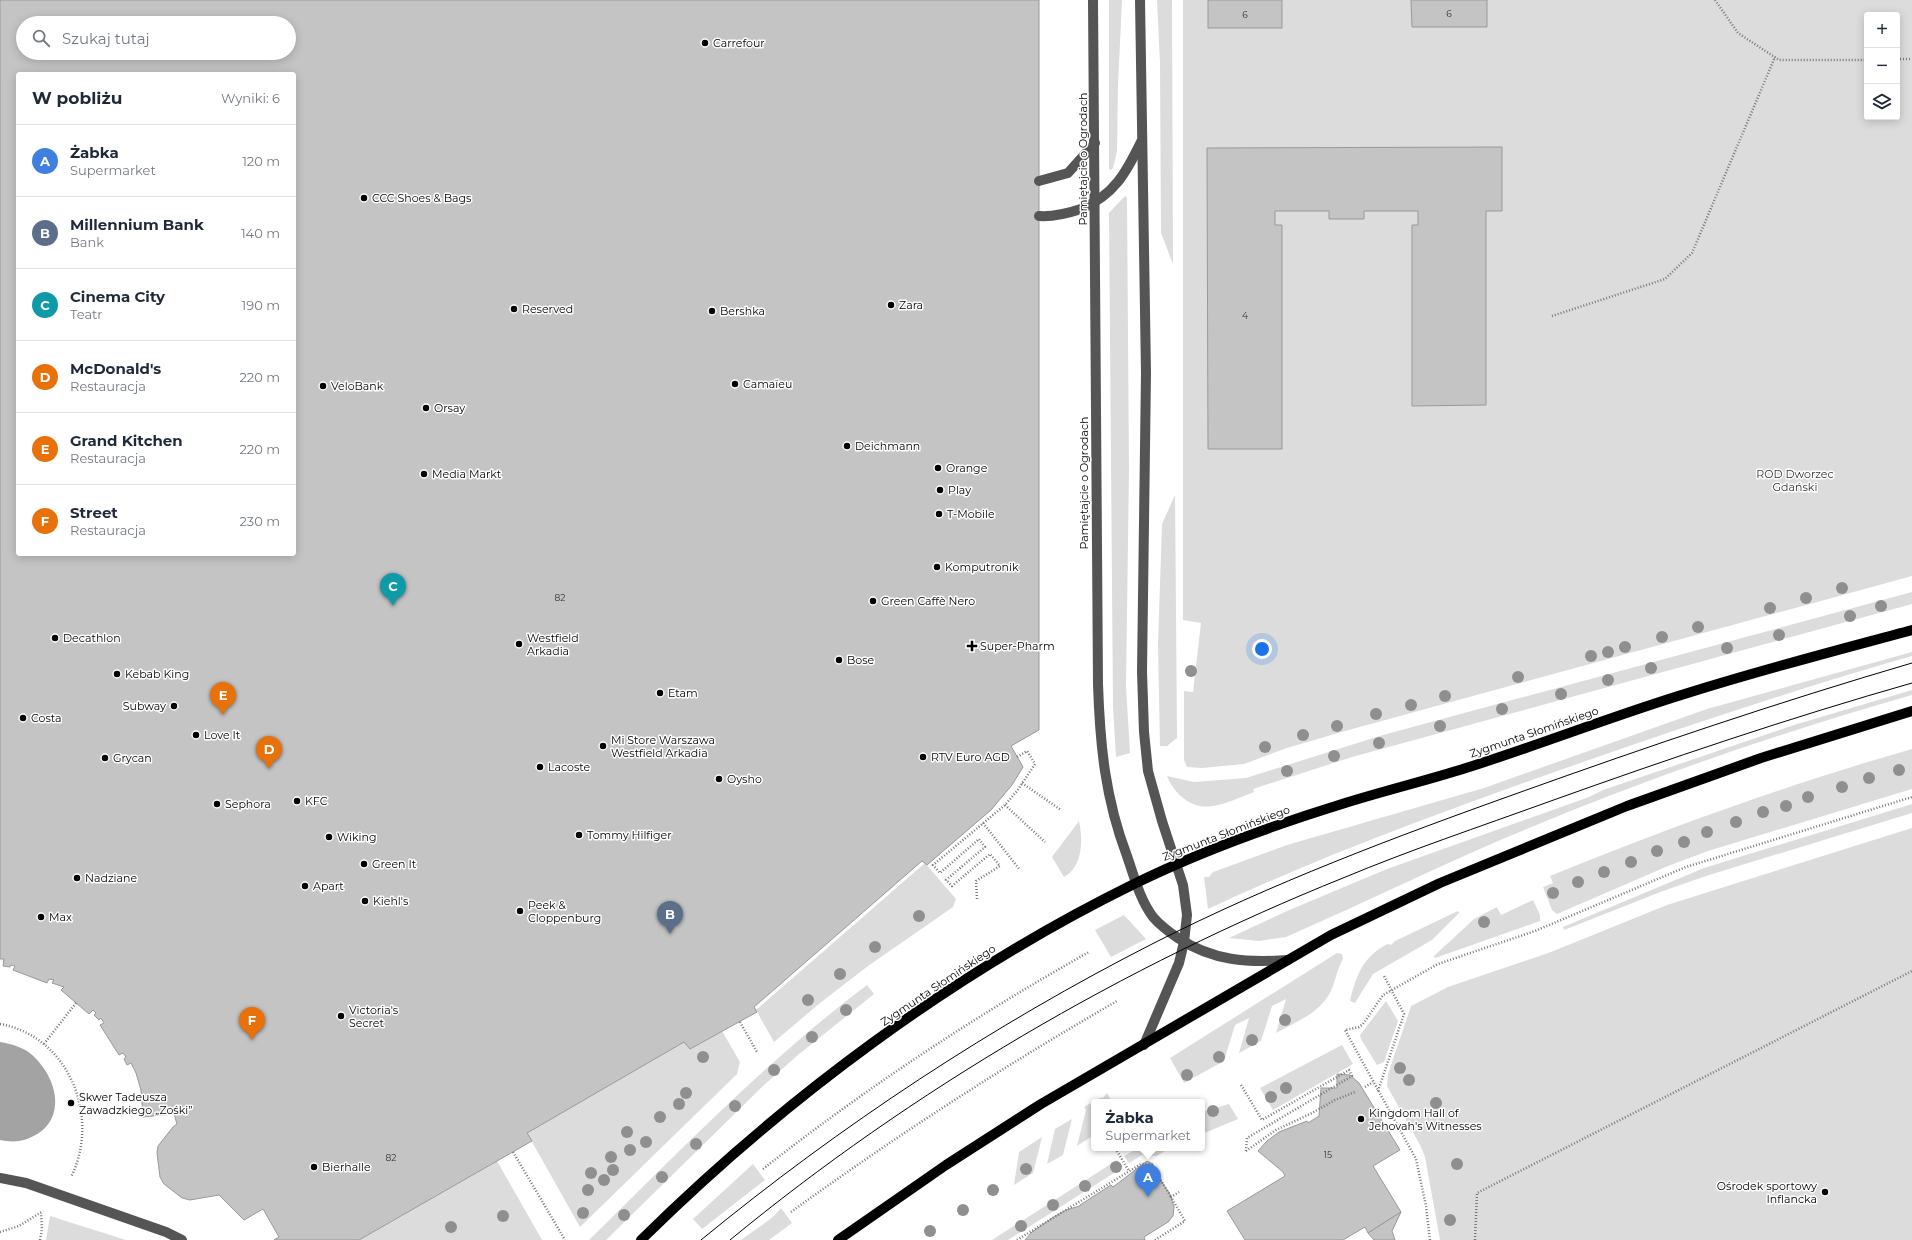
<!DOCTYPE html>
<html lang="pl">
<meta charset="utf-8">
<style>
body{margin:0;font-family:Montserrat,sans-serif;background:#f6f6f7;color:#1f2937}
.controls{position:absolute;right:12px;top:12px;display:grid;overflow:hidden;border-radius:4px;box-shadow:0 2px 10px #0003}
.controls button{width:36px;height:36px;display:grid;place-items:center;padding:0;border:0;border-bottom:1px solid #e0e1e3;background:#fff;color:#1f2937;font:20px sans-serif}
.you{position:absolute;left:1262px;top:649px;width:14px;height:14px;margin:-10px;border:3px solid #fff;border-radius:50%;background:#1a73e8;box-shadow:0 0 0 6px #1a73e833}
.badge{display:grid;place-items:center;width:26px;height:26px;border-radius:50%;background:#000;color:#fff;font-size:13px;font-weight:700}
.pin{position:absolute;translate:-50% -33px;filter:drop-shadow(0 1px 2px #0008)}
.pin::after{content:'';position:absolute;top:21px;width:14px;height:12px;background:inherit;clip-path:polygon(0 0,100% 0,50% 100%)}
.popup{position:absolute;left:1091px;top:1099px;width:114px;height:52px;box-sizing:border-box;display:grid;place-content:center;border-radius:4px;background:#fff;filter:drop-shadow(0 1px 3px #0005);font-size:13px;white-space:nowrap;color:#747a83}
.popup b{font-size:15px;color:#1f2937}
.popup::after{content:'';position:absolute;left:50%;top:100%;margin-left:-8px;border:8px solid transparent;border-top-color:#fff}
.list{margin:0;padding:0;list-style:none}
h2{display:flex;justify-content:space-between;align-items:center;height:52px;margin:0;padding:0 16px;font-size:17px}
h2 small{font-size:13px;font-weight:400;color:#747a83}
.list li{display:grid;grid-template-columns:26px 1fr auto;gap:12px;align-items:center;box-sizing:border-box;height:72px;padding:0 16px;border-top:1px solid #e0e1e3}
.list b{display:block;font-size:15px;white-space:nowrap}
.list p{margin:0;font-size:13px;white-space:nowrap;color:#747a83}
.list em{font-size:13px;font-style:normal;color:#747a83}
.icon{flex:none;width:22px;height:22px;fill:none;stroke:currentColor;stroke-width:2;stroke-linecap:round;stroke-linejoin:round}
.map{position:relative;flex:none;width:1912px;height:1240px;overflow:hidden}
.search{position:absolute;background:#fff;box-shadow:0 2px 10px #0003;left:16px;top:16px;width:280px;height:44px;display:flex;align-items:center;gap:10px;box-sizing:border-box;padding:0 14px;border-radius:22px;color:#747a83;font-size:15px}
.panel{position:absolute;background:#fff;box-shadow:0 2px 10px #0003;left:16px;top:72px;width:280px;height:484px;border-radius:4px}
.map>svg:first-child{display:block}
</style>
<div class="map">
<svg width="1912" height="1240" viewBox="0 0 1912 1240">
<rect width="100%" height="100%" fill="#fff"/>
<g fill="#dcdcdc" fill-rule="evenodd">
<polygon points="1109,0 1122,0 1118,85 1117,151 1113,168 1111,170 1109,169"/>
<polygon points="1157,0 1172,0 1173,264 1161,233 1160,63"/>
<path d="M1183 0H1912V576L1345 731 1287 748 1244 764 1202 768 1187 767 1184 760V691L1193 692 1201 623 1183 620ZM1867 15H1897V117H1867Z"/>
<polygon points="1125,196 1127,198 1129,470 1126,686 1130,753 1116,757 1113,707 1109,213"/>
<polygon points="1175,488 1177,738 1167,746 1160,746 1158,645 1162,524 1175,495"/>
<path d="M1912 592V604L1352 757 1253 789 1254 792C1241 797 1226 804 1213 806 1192 810 1174 794 1167 776L1194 782 1246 778 1383 735Z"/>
<path d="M1912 652V656C1783 693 1656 736 1529 781 1420 820 1313 860 1208 909L1204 877H1209L1213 872 1238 863 1287 845 1484 788 1707 709Z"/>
<path d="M1912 690V695C1782 732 1654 776 1529 828 1447 862 1368 901 1286 937L1259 941 1229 938 1287 911 1387 869 1589 797 1603 790 1794 725Z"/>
<path d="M1912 749V789L1708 851 1668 866 1557 914 1552 910 1543 887 1553 883 1550 876C1668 828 1789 784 1912 749Z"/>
<polygon points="1912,804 1912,813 1706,876 1663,891 1564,930 1563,927 1704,868"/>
<path d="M1079 821C1083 840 1083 866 1064 877L1052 857Z"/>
<polygon points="1912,828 1912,1240 1440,1240 1425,1157 1420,1145 1387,1086 1388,1074 1411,1006 1448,987 1551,952 1667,905"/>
<polygon points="925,863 956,899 953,907 868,966 820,1003 774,1042 756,1010"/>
<polygon points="1533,900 1540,915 1540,921 1435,958 1434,956 1474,919 1497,907 1501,915"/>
<path d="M1458 911 1459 913 1432 940 1373 974 1355 1003 1350 1001C1356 976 1363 956 1388 944L1391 945 1395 941Z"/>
<polygon points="1124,915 1146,939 1111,957 1095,930"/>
<path d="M1337 953 1342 954 1343 959C1337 969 1336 980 1331 991 1320 1013 1296 1022 1276 1033L1286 999 1272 1006 1261 1041 1239 1053 1249 1018 1235 1025 1224 1061 1184 1083 1170 1058Z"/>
<path d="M867 985 874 994 798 1055 763 1086 606 1240H589C679 1152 766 1061 867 985Z"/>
<polygon points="1386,1001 1398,1021 1384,1062 1377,1065 1361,1039 1360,1035"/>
<polygon points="722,1031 740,1062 737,1074 580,1227 527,1133 684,1042 690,1049"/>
<polygon points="1342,1045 1353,1064 1273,1110 1260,1088"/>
<polygon points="1107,1093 1112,1102 1094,1102 1094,1135 1077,1146 1086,1110 1084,1107 1100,1098 1103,1098"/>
<polygon points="1229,1104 1238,1119 1202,1134 1202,1112"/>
<polygon points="1072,1119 1063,1155 1047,1164 1055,1129"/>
<polygon points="1042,1137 1033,1173 1014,1185 1019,1152"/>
<polygon points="1138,1148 1170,1148 1157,1156 1142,1155 1129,1163 1124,1156"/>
<polygon points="1117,1160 1122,1168 1008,1240 992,1240"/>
<polygon points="497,1161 542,1240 359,1240"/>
<polygon points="753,1164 765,1180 702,1229 693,1219"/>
<path d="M781 1208 792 1223 769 1240H741C755 1229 770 1222 781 1208Z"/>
<polygon points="50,1216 126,1240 46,1240"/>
</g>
<path fill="#a3a3a3" d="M0 1042C11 1044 23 1047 31 1054 59 1078 69 1124 27 1139 20 1142 8 1142 0 1140Z"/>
<g fill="#c4c4c4" stroke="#999" fill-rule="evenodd">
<path d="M0 0H1039V730L1011 746 1023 767 1012 785 991 810 927 865 922 861 754 1007 757 1012 690 1049 684 1042 527 1133 532 1141 359 1240H274L279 1237 263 1209 244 1220 219 1195 190 1200 182 1198 164 1184 160 1177 157 1153 158 1146 173 1127 177 1124 174 1114 143 1117 141 1090 136 1073 131 1063 127 1065 124 1059 126 1057 123 1053 119 1055 100 1025 104 1023 101 1018 99 1020 94 1015 96 1013 93 1010 89 1014 61 990 64 987 52 983 54 980 49 979 47 983 13 970 15 966 11 965 10 967 3 966 4 959H0ZM23 23H289V53H23ZM18 74H294V554H18Z"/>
<rect x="1208" y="0" width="74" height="28"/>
<polygon points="1411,0 1487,0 1487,27 1412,27"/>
<polygon points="1502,147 1502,211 1486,211 1486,405 1412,406 1412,225 1418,225 1418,211 1364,211 1364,219 1329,219 1329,211 1275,211 1275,225 1282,225 1282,449 1208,449 1207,148"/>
<polygon points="1337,1074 1350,1075 1359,1083 1400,1150 1373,1166 1401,1212 1368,1233 1365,1227 1343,1240 1245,1240 1227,1211 1285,1176 1283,1172 1258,1151 1267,1141 1279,1132 1307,1121 1308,1123 1319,1116 1321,1088 1337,1088"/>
<polygon points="1147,1161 1153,1164 1155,1172 1170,1194 1174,1207 1173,1216 1168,1222 1144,1237 1145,1240 1025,1240 1032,1232 1052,1218 1066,1210 1080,1206 1080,1205 1111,1185 1113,1187"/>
<polygon points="1401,1212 1392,1231 1395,1240 1374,1240 1368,1233"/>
</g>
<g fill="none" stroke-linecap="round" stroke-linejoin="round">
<g stroke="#777" stroke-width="2.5" stroke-dasharray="1 2" stroke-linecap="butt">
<polyline points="1715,0 1738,33 1779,60 1867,60"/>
<polyline points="1897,59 1912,59"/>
<polyline points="1552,316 1665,279 1692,253 1775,57"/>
<polyline points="1022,783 1061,810"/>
<polyline points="1005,805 1045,842"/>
<polyline points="983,823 1020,870"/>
<polyline points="977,899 976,881 1000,866 990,854 952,886 946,880 985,847 979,839 940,873 933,865 1005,805 1017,791 1035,764 1027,751 1017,757"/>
<polyline points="740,1022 757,1052"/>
<path d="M0 1024C69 1036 101 1117 71 1177"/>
<polyline points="44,1044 76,1003"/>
<polyline points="1241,1085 1262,1120 1349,1070 1352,1076 1247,1138 1246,1151"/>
<polyline points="1365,1087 1373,1082"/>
<polyline points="1378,1091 1404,1014 1384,976"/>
<polyline points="1117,1151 1129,1171"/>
<polyline points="1246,1151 1276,1130 1312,1113 1335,1100 1355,1092"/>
<polyline points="513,1152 565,1240"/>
<path d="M763 1169C866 1088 975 1016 1089 952"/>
<path d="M791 1212C896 1136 1004 1066 1117 1001"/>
<polyline points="0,1232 19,1226 43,1211"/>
<polyline points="40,1240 42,1229 41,1213"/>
<polyline points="1017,1240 1141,1164 1151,1164 1171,1197"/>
<polyline points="1155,1240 1185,1221 1171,1197 1179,1192"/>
<polyline points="1430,1240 1426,1206 1416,1159 1345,1030 1359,1027 1363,1024 1383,995 1438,964 1535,931 1686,867 1912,797"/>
<polyline points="1475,1240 1477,1193 1912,971"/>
</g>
<g stroke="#555" stroke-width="10">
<path d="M1093 0 1098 684C1100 745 1105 798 1127 856 1134 876 1140 900 1153 917 1160 925 1169 932 1178 938 1213 961 1248 963 1288 960"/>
<polyline points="1140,0 1146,373 1142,672 1144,732 1148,771 1162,821 1183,885 1187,915 1184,942 1179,963 1144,1045"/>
<polyline points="1039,181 1068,173 1095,143"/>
<path d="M1039 216C1054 217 1066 214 1081 209 1114 195 1126 173 1141 142"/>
<polyline points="0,1178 26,1183 166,1232 182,1240"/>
</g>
<g stroke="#000" stroke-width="10">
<path d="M641 1240C785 1098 953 973 1134 884 1201 851 1271 826 1342 804 1383 791 1425 781 1466 768 1542 744 1615 715 1691 692 1764 669 1838 650 1912 630"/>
<polyline points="838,1240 946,1165 1041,1104 1331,935 1440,883 1627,806 1761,758 1912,711"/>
</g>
<g stroke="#000" stroke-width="1">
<path d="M701 1240C841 1125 993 1025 1154 943 1272 883 1395 837 1518 793 1649 746 1779 702 1912 663"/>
<path d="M730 1240C912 1090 1124 966 1343 878 1410 850 1479 827 1548 802 1668 759 1789 718 1912 683"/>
</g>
</g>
<g fill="#8f8f8f">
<circle cx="1842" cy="588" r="6"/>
<circle cx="1806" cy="598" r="6"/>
<circle cx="1881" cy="606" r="6"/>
<circle cx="1770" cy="608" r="6"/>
<circle cx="1850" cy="616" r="6"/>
<circle cx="1698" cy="627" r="6"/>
<circle cx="1779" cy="635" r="6"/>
<circle cx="1662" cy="637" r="6"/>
<circle cx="1625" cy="647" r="6"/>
<circle cx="1727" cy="648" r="6"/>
<circle cx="1608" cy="652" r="6"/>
<circle cx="1591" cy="656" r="6"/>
<circle cx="1651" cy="668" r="6"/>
<circle cx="1191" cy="671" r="6"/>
<circle cx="1518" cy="677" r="6"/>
<circle cx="1608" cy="680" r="6"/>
<circle cx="1561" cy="694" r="6"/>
<circle cx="1445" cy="696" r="6"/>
<circle cx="1411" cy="705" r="6"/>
<circle cx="1502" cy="709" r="6"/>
<circle cx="1376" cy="714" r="6"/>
<circle cx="1337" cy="726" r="6"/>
<circle cx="1440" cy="726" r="6"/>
<circle cx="1303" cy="735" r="6"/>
<circle cx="1379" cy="743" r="6"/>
<circle cx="1265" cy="747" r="6"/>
<circle cx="1334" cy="756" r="6"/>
<circle cx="1899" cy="770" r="6"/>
<circle cx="1287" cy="771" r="6"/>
<circle cx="1869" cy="778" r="6"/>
<circle cx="1842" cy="787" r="6"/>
<circle cx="1808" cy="797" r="6"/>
<circle cx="1786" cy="806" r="6"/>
<circle cx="1763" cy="812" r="6"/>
<circle cx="1736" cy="822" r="6"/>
<circle cx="1707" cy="832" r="6"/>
<circle cx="1684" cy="842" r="6"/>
<circle cx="1657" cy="851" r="6"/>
<circle cx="1631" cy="862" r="6"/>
<circle cx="1604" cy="872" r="6"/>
<circle cx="1578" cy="882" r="6"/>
<circle cx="1553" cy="893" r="6"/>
<circle cx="919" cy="916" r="6"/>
<circle cx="1484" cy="922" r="6"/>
<circle cx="875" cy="947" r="6"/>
<circle cx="840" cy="974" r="6"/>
<circle cx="808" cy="1000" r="6"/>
<circle cx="846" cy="1010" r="6"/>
<circle cx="1285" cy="1020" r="6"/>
<circle cx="812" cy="1037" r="6"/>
<circle cx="1252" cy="1040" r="6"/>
<circle cx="703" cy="1057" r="6"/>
<circle cx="1219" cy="1057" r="6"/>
<circle cx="1400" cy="1068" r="6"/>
<circle cx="774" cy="1070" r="6"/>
<circle cx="1187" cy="1075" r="6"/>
<circle cx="1409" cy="1080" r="6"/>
<circle cx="1286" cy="1088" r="6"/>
<circle cx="686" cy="1093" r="6"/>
<circle cx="1271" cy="1097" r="6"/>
<circle cx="1436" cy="1103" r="6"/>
<circle cx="679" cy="1104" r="6"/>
<circle cx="735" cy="1106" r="6"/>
<circle cx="1213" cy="1111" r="6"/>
<circle cx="660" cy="1117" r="6"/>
<circle cx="627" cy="1132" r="6"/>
<circle cx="646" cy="1142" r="6"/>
<circle cx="696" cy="1144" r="6"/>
<circle cx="630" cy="1150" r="6"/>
<circle cx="611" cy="1157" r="6"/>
<circle cx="1457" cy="1164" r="6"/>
<circle cx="1116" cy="1167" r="6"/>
<circle cx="1026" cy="1169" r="6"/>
<circle cx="613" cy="1170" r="6"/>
<circle cx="591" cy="1173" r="6"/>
<circle cx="662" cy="1177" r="6"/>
<circle cx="604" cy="1180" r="6"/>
<circle cx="1085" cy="1186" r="6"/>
<circle cx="588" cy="1190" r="6"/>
<circle cx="993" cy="1190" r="6"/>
<circle cx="1053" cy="1205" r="6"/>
<circle cx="963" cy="1210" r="6"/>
<circle cx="583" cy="1213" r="6"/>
<circle cx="624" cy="1215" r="6"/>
<circle cx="503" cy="1216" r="6"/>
<circle cx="1450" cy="1220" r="6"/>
<circle cx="1021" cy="1226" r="6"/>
<circle cx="451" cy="1227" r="6"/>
<circle cx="930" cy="1231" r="6"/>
</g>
<g fill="#000" stroke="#fff" stroke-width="1.5">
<circle cx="705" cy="43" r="4"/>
<circle cx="364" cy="198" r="4"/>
<circle cx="891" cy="305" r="4"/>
<circle cx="514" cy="309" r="4"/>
<circle cx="712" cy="311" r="4"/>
<circle cx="735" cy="384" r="4"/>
<circle cx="323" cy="386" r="4"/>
<circle cx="426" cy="408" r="4"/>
<circle cx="847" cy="446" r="4"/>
<circle cx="938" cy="468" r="4"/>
<circle cx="424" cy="474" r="4"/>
<circle cx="940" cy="490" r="4"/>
<circle cx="939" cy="514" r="4"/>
<circle cx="937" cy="567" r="4"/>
<circle cx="873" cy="601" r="4"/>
<circle cx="55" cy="638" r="4"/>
<circle cx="519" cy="644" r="4"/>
<path d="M970 640h4v4h4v4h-4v4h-4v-4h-4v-4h4z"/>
<circle cx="839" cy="660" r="4"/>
<circle cx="117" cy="674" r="4"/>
<circle cx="660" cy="693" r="4"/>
<circle cx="174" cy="706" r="4"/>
<circle cx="23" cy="718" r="4"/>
<circle cx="196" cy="735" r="4"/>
<circle cx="603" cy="746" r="4"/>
<circle cx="923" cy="757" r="4"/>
<circle cx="105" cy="758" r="4"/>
<circle cx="540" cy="767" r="4"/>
<circle cx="719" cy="779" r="4"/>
<circle cx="297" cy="801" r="4"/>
<circle cx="217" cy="804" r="4"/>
<circle cx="579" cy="835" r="4"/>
<circle cx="329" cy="837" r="4"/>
<circle cx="364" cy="864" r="4"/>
<circle cx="77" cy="878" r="4"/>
<circle cx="305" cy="886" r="4"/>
<circle cx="365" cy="901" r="4"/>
<circle cx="520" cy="911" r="4"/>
<circle cx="41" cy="917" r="4"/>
<circle cx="341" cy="1016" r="4"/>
<circle cx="71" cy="1103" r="4"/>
<circle cx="1361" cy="1119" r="4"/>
<circle cx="314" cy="1167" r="4"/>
<circle cx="1825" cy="1192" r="4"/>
</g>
<g text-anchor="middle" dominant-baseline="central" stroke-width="3" stroke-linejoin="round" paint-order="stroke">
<g font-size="9" fill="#313131">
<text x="1449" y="13">6</text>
<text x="1245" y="14">6</text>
<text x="1245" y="315">4</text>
<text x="560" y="597">82</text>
<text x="1328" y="1154">15</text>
<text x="391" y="1157">82</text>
</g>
<g font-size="11" fill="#000" stroke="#fff" text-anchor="start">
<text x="713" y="43">Carrefour</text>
<text x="372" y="198">CCC Shoes &amp; Bags</text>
<text x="899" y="305">Zara</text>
<text x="522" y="309">Reserved</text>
<text x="720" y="311">Bershka</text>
<text x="743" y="384">Camaïeu</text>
<text x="331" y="386">VeloBank</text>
<text x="434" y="408">Orsay</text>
<text x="855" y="446">Deichmann</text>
<text x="946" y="468">Orange</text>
<text x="432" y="474">Media Markt</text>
<text x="948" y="490">Play</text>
<text x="947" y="514">T-Mobile</text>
<text x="945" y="567">Komputronik</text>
<text x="881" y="601">Green Caffè Nero</text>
<text x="63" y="638">Decathlon</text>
<text x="527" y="638">Westfield<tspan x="527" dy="13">Arkadia</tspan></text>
<text x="980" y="646">Super-Pharm</text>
<text x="847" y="660">Bose</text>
<text x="125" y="674">Kebab King</text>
<text x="668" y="693">Etam</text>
<text x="166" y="706" text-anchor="end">Subway</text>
<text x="31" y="718">Costa</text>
<text x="204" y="735">Love It</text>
<text x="611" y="740">Mi Store Warszawa<tspan x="611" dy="13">Westfield Arkadia</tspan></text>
<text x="931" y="757">RTV Euro AGD</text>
<text x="113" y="758">Grycan</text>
<text x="548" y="767">Lacoste</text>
<text x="727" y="779">Oysho</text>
<text x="305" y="801">KFC</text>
<text x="225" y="804">Sephora</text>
<text x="587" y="835">Tommy Hilfiger</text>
<text x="337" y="837">Wiking</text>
<text x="372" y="864">Green It</text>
<text x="85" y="878">Nadziane</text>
<text x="313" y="886">Apart</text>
<text x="373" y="901">Kiehl's</text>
<text x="528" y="905">Peek &amp;<tspan x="528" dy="13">Cloppenburg</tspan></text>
<text x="49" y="917">Max</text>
<text x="349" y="1010">Victoria's<tspan x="349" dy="13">Secret</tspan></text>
<text x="79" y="1097">Skwer Tadeusza<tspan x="79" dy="13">Zawadzkiego „Zośki”</tspan></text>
<text x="1369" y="1113">Kingdom Hall of<tspan x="1369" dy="13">Jehovah's Witnesses</tspan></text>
<text x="322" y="1167">Bierhalle</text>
<text x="1817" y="1186" text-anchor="end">Ośrodek sportowy<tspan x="1817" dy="13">Inflancka</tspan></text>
</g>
<g font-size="11" fill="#000" stroke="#fff">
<text transform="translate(1083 159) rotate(-90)">Pamiętajcie o Ogrodach</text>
<text transform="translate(1084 483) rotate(-90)">Pamiętajcie o Ogrodach</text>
<text transform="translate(1534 732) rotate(-19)">Zygmunta Słomińskiego</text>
<text transform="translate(1226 833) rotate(-21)">Zygmunta Słomińskiego</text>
<text transform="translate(938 985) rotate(-34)">Zygmunta Słomińskiego</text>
</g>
<g font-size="11" fill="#333" stroke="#fff">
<text x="1795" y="474">ROD Dworzec<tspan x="1795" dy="13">Gdański</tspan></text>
</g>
</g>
</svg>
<div class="controls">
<button>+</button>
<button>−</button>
<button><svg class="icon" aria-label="layers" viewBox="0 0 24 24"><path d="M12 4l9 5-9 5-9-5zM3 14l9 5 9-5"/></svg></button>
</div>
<div class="you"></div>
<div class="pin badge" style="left:1148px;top:1197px;background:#3f7fe0">A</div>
<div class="popup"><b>Żabka</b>Supermarket</div>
<div class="pin badge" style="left:670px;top:934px;background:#5c6f8a">B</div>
<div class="pin badge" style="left:393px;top:606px;background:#0f9aa8">C</div>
<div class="pin badge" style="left:269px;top:769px;background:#e8710a">D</div>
<div class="pin badge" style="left:223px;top:715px;background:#e8710a">E</div>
<div class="pin badge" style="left:252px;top:1040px;background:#e8710a">F</div>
<div class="search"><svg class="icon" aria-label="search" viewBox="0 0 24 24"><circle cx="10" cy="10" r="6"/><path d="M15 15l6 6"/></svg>Szukaj tutaj</div>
<section class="panel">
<h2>W pobliżu<small>Wyniki: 6</small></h2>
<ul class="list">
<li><span class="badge" style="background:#3f7fe0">A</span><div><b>Żabka</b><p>Supermarket</p></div><em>120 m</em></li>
<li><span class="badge" style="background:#5c6f8a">B</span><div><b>Millennium Bank</b><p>Bank</p></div><em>140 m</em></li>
<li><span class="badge" style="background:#0f9aa8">C</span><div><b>Cinema City</b><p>Teatr</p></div><em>190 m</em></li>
<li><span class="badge" style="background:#e8710a">D</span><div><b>McDonald's</b><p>Restauracja</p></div><em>220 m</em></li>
<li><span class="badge" style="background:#e8710a">E</span><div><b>Grand Kitchen</b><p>Restauracja</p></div><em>220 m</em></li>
<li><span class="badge" style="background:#e8710a">F</span><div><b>Street</b><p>Restauracja</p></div><em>230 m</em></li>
</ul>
</section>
</div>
